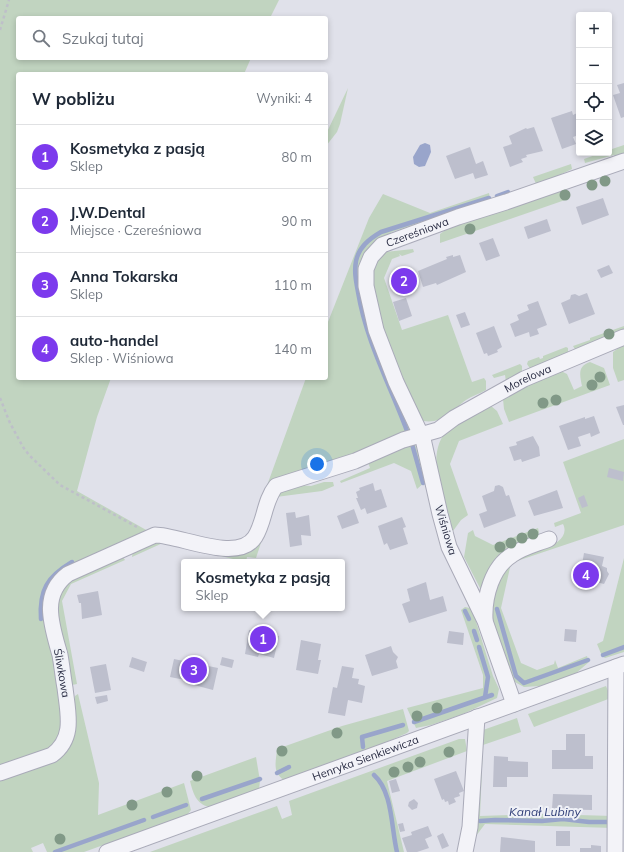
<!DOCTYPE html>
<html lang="pl">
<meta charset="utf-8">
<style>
body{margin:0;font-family:Mulish,sans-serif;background:#f2f2f3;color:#1f2937}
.controls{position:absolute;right:12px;top:12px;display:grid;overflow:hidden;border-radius:4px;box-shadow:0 2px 6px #0003}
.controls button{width:36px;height:36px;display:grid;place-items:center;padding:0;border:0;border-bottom:1px solid #e0e1e3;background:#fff;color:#1f2937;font:20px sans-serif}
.you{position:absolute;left:317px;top:464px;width:14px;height:14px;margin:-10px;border:3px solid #fff;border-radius:50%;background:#1a73e8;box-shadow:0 0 0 6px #1a73e833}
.badge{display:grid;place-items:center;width:26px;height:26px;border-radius:50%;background:#7c3aed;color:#fff;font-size:13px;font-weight:700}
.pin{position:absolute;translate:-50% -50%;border:2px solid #fff;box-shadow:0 1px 4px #0006}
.popup{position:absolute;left:181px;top:559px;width:164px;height:52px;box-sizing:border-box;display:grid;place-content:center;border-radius:4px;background:#fff;filter:drop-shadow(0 1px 3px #0005);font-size:13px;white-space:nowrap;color:#747a83}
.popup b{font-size:15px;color:#1f2937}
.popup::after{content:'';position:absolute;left:50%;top:100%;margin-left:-8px;border:8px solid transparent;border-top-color:#fff}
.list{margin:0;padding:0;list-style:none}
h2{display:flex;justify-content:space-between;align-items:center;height:52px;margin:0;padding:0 16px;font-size:17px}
h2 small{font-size:13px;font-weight:400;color:#747a83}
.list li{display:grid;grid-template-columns:26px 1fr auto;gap:12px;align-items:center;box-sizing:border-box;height:64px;padding:0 16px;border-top:1px solid #e0e1e3}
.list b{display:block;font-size:15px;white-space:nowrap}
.list p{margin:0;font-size:13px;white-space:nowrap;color:#747a83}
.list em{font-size:13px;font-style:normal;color:#747a83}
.icon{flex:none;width:22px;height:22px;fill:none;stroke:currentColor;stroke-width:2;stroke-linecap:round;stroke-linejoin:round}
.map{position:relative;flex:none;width:624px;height:852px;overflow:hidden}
.search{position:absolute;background:#fff;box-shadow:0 2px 6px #0003;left:16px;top:16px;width:312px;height:44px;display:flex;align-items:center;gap:10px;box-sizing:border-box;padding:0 14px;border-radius:4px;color:#747a83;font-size:15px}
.panel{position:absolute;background:#fff;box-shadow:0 2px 6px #0003;left:16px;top:72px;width:312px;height:308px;border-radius:4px}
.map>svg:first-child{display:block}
</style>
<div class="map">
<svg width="624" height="852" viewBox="0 0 624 852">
<rect width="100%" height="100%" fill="#e0e1ea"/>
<g fill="#c1d4c0">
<path d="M0 0H279L270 18H18V58H251L244 74H18V378H111L97 417 77 491 148 531 158 529C181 533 225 551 246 540 226 554 184 537 162 531 140 533 118 547 97 556 84 562 67 567 57 577 35 600 53 633 57 659 58 666 57 673 58 680 61 700 75 730 56 747 45 758 16 763 0 769Z"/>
<polygon points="348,88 340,124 337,132 326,146 326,134"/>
<polygon points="624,145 624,156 616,159 614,155 585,163 584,159 601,153 609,153 609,150"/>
<polygon points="571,164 572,169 537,186 533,177"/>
<polygon points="561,190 567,193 568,199 440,243 440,234 448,228"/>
<polygon points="489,193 490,199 392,232 385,236 364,259 412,431 265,491 306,378 326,378 326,327 369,218 383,194 430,213"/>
<path d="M413 249 414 252 402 256 399 254 400 256 392 259 384 278 402 330 448 315 472 382 484 378 486 381V390C479 394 472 396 466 400 451 411 443 424 423 421L392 361 370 289 374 263 385 252Z"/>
<polygon points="624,326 624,331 576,351 573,346 590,340 590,338"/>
<polygon points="624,344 624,380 618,382 613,368 613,352"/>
<polygon points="566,347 568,348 568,354 531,370 527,364 528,361 539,357 540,359 543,358 543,356"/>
<path d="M590 362 604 368 610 385 509 422 504 409 503 399C519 385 542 379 561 371L567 374 574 390 582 386C580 376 577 366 590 362Z"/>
<polygon points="520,364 522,366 522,374 506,382 505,375 494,378 492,375"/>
<path d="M491 406 497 411 503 424 459 441 450 464 468 515 461 520 453 531C444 503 422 451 450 428 461 419 478 413 491 406Z"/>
<path d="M624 439V525L511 563 501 608 521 663 537 670 554 664 555 660 558 668 587 656 589 662 575 674 540 686 524 687 513 681C507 662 486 616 492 597 495 585 504 572 510 560 524 555 574 546 563 524L555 527 554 523 581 513 563 462Z"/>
<polygon points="415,444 420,459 427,491 425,482 417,489 411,471 394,463 341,483 340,481 370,468 368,462 380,455"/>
<polygon points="324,482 333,482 334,486 322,491 276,497 256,558 247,557 246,562 245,562 165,542 132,557 133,550 150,539 237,553 276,494 298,485 311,486"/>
<polygon points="538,528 539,532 537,537 481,590 464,557 468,533 473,530 475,536 493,545"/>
<polygon points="123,557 125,560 71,584 62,601 77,684 72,685 53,609 61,584"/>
<polygon points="624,558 624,652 605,658 602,656 597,644 603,641"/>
<polygon points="465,607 470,608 474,615 493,676 499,689 497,698 463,714 431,725 416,728 407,708 483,688 483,675 461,610"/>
<polygon points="606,686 611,698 534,727 528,714"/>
<polygon points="78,694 99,783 98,815 184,783 191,810 187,815 84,852 47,852 43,843 31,848 33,852 0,852 0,777 47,761 75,701 75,696"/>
<path d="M403 709 409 731 407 733 378 746 284 780C272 772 276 762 277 749L342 726Z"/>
<polygon points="517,718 521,732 483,745 480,816 543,814 613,816 613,828 485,824 473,840 483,730"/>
<polygon points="459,739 465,739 467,751 387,781 404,852 150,852 277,806 282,819 292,815 289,801"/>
<path d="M256 757 260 781 259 789 209 807C196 804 193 793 190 781Z"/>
</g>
<polygon fill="#99a5cb" points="425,143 430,145 431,152 425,166 419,167 414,164 413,157 420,145"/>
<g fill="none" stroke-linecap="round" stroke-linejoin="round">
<g stroke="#99a5cb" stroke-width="4.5">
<polyline points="497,196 508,192"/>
<path d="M407 431C390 385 366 341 358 292 356 281 354 272 356 261 359 247 369 239 381 232L489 198"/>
<polyline points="412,444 423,483"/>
<polyline points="497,609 516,676 524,683 588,660"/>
<polyline points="465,611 469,619"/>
<path d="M41 619C39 590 47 577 72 562"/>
<polyline points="474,631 477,640"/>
<polyline points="479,647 488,677 485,697"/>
<polyline points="603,655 624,647"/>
<polyline points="414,722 492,695"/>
<polyline points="363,747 362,737 403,725"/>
<polyline points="277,773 289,767"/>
<path d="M374 775C393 792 391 828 397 852"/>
<polyline points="202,799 260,779"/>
<polyline points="153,817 186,805"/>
<polyline points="480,821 495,820 542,821 563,819 589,822 610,822"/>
<polyline points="55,852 144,820"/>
</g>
</g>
<g fill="#bdbfcd">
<polygon points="624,83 624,117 621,118 613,95 620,93 617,85"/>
<polygon points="572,111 573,115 579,112 579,135 573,137 576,144 562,149 551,118"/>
<polygon points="534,127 543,151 526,155 527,157 521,159 523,162 510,167 503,147 512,144 509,136 526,128 527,129"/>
<polygon points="470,147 476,164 483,161 488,175 475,179 473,173 455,179 446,156"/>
<polygon points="603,198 609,215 582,225 576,207"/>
<polygon points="547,219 551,231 528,239 524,227"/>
<polygon points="493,238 500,256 486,261 479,243"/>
<polygon points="453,255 453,257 460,255 466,272 437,285 436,283 423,287 418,271 447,259 446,257"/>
<polygon points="609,265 613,273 601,278 597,270"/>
<polygon points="408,270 414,288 400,292 393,274"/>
<polygon points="587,293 595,314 569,324 561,303 570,299 571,295 575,294 579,296"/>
<polygon points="406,298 412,316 399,321 393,302"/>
<polygon points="538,301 547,325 537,329 539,334 530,337 529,332 515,337 510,324 519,320 517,315 529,310 527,305"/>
<polygon points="465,312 470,325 461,328 456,315"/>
<polygon points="494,326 502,347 497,350 498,352 488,356 487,353 484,354 476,333"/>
<polygon points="624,405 624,425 623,425 616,407"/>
<polygon points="594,416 600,433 591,437 590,433 578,437 581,446 568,450 559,426 585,417 585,419"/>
<polygon points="533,436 539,447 540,456 522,462 521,459 514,461 509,447 517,445 516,442"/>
<polygon points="609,468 624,472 623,481 607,477"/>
<polygon points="373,483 375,491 381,489 387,507 367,514 365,508 361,510 356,498 358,498 356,492 360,490 359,488"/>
<polygon points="499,485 503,487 506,496 509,495 516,516 484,528 479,514 487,511 482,496 494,491 495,486"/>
<polygon points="557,490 563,508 534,516 528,501"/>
<polygon points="584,495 588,506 582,508 578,498"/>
<polygon points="354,509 359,523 342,529 337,516"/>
<polygon points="295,512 296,518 309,515 311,536 301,535 302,545 290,547 286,513"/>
<polygon points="402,517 406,527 403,528 408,544 390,550 387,543 384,545 378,526"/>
<polygon points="584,553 604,557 602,566 607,568 607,571 609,574 604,584 585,579 585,584 579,582"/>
<polygon points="426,582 430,600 443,596 447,611 409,623 402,604 410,601 407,589"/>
<polygon points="98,591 102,615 82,619 81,603 79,603 77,595"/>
<polygon points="565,629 577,630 576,642 564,641"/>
<polygon points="249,630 279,636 274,658 259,654 258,657 245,654"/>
<polygon points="449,631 464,633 463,645 447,643"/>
<polygon points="301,640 321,644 318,660 321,660 318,674 296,670"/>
<polygon points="391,646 393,652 398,657 396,661 398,668 372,676 365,655"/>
<polygon points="132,657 147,662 144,672 129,667"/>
<polygon points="222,657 234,660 232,668 220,665"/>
<polygon points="174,659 218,668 213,690 194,685 195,682 170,677"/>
<polygon points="106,664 111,690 95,693 90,667"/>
<polygon points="342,666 354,668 352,678 359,679 358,684 365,686 362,703 348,700 345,716 328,713 333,687 337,688"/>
<polygon points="107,695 108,701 97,704 95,697"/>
<polygon points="566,734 585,734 585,756 593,756 593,769 552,769 552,750 566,750"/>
<polygon points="494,756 508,757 508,761 528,762 528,777 507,777 507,787 493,787"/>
<polygon points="456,771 464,791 459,793 460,796 454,798 456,802 449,805 448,801 445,802 444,799 442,800 434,779"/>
<polygon points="396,779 400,791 392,793 389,781"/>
<polygon points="553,794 592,795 592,810 552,809"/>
<polygon points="414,799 418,803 417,808 412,810 408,806 409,802"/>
<polygon points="403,823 405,831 400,832 398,824"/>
<polygon points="428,826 432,836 425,839 429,848 417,852 407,852 402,838 412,835 411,832"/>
<rect x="556" y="831" width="14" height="15"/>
<polygon points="443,833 449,846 442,849 437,836"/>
<polygon points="501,837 535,841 535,852 500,852"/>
<polygon points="591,845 601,846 601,852 580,852 580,848 591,848"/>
</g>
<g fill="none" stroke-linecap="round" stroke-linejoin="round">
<g stroke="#a9aab8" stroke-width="17">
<g id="minor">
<path d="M485 619C484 597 492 567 512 555 523 547 537 544 549 539"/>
<path id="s1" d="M514 704 485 621 449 547 440 514 423 439 396 382 376 330 366 286V269L371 257 382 245 458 217 506 202 624 161"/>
<path id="s2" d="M0 773 52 755C75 738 68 714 65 688 63 677 62 666 60 655 52 626 40 595 68 574L155 535C180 535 238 564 255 537 265 521 264 501 276 486L355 461 403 440 438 430 454 418 524 379 624 337"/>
<path id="s3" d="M107 852 624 664"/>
<polyline points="465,852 470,827 477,717"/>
<polyline points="615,852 616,667"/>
</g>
</g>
<g stroke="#bebfc9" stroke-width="2.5" stroke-dasharray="3 3" stroke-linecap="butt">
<polyline points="0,30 9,0"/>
<polyline points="0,398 10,423 23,447 29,455 60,485 137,527"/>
</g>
<use href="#minor" stroke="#f3f3f8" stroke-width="15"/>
</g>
<g fill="#819987">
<circle cx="605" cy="181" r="5.5"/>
<circle cx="592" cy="185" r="5.5"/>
<circle cx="565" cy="195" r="5.5"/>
<circle cx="470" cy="229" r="5.5"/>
<circle cx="609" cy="334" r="5.5"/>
<circle cx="600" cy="377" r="5.5"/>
<circle cx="592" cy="385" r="5.5"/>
<circle cx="556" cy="400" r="5.5"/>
<circle cx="543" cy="403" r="5.5"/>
<circle cx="533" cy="534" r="5.5"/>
<circle cx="522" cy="538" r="5.5"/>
<circle cx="511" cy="543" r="5.5"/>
<circle cx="500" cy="547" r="5.5"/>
<circle cx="437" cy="708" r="5.5"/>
<circle cx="417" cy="716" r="5.5"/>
<circle cx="337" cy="733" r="5.5"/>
<circle cx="282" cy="751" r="5.5"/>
<circle cx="449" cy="752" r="5.5"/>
<circle cx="420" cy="762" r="5.5"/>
<circle cx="408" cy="767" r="5.5"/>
<circle cx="394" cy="772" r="5.5"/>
<circle cx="197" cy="776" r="5.5"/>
<circle cx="167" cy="792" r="5.5"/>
<circle cx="132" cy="805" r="5.5"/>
<circle cx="60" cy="839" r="5.5"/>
</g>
<g text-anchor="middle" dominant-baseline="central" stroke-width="4" stroke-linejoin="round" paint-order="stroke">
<g font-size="11" fill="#282b42" stroke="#eff1f7">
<text stroke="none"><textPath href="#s1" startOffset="529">Czereśniowa</textPath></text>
<text stroke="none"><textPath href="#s2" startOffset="780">Morelowa</textPath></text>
<text transform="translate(446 530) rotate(73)">Wiśniowa</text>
<text transform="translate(62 673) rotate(80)">Śliwkowa</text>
<text stroke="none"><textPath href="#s3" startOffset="275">Henryka Sienkiewicza</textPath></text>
</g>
<g font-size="12" font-style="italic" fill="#2f3e78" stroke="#eff1f7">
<text x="545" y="811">Kanał Lubiny</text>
</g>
</g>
</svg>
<div class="controls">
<button>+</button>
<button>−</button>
<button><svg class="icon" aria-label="locate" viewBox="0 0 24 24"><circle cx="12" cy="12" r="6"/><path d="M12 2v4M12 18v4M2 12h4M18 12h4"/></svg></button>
<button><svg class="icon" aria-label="layers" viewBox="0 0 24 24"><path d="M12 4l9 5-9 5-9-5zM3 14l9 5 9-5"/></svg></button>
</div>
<div class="you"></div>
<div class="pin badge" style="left:263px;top:639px">1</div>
<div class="popup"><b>Kosmetyka z pasją</b>Sklep</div>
<div class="pin badge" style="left:404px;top:281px">2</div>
<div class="pin badge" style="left:194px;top:670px">3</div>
<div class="pin badge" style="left:586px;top:575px">4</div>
<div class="search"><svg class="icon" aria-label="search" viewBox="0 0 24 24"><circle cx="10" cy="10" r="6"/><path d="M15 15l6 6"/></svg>Szukaj tutaj</div>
<section class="panel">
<h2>W pobliżu<small>Wyniki: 4</small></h2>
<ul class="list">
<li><span class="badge">1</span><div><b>Kosmetyka z pasją</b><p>Sklep</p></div><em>80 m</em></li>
<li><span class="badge">2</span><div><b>J.W.Dental</b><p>Miejsce · Czereśniowa</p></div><em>90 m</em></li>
<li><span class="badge">3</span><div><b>Anna Tokarska</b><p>Sklep</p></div><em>110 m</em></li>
<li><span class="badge">4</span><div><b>auto-handel</b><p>Sklep · Wiśniowa</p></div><em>140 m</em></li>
</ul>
</section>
</div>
